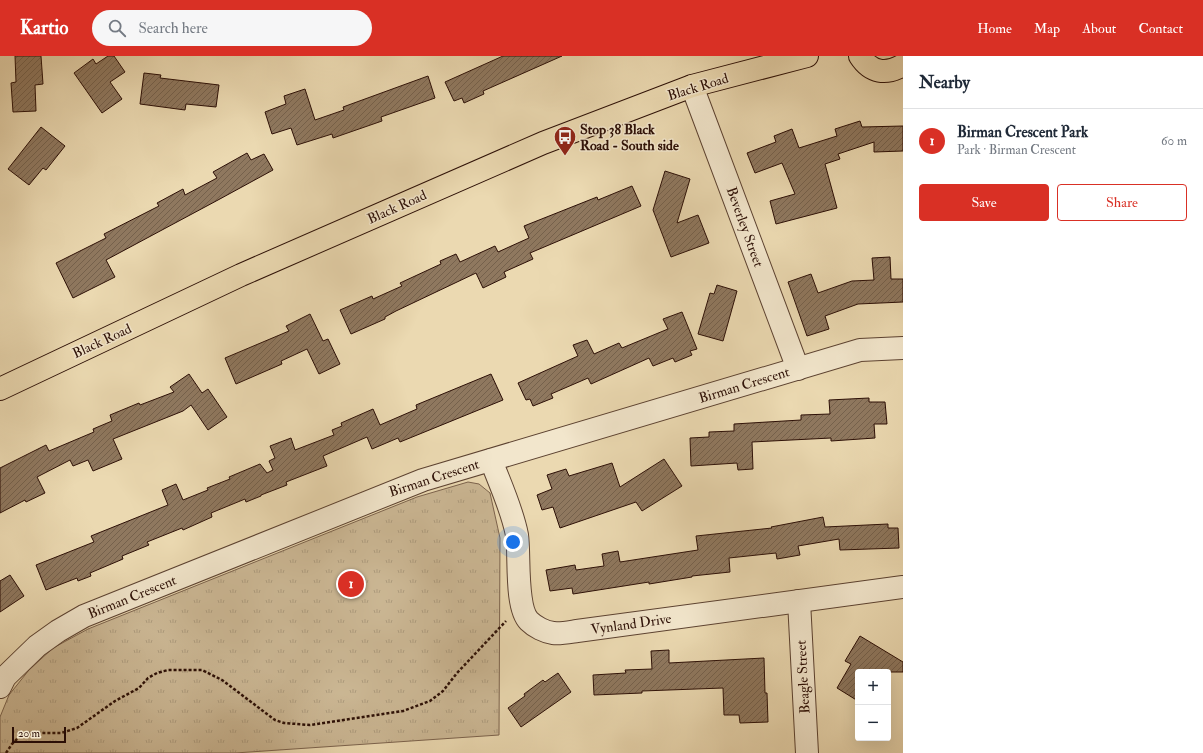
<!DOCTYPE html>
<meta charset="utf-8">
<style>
body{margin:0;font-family:"IM FELL Double Pica",serif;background:#f6f6f7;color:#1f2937}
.controls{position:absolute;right:12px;bottom:12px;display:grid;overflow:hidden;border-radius:4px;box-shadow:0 4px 16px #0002}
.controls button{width:36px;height:36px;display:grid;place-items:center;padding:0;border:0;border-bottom:1px solid #e0e1e3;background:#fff;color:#1f2937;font:20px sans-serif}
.scale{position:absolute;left:12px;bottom:10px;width:54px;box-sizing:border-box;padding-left:4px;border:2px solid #2c0f06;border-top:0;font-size:11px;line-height:14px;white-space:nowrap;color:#2c0f06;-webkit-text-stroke:3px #f2e6cc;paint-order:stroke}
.you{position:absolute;left:513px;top:486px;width:14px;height:14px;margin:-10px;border:3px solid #fff;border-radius:50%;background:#1a73e8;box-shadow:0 0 0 6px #1a73e833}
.badge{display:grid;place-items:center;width:26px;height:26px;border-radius:50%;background:#d93025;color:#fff;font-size:13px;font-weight:700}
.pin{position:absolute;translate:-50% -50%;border:2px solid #fff;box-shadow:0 1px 4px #0006}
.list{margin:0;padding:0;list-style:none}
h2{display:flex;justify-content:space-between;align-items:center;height:52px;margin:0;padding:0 16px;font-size:17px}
h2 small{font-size:13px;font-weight:400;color:#747a83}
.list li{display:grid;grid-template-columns:26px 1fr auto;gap:12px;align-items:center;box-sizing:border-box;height:64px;padding:0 16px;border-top:1px solid #e0e1e3}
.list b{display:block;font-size:15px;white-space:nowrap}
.list p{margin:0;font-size:13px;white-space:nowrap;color:#747a83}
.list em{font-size:13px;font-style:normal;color:#747a83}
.actions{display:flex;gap:8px;padding:12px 16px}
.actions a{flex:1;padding:9px 0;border:1px solid #d93025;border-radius:4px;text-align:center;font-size:14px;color:#d93025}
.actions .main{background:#d93025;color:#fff}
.icon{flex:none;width:22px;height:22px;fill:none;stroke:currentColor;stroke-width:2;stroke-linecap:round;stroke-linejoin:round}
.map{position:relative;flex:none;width:903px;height:697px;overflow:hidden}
header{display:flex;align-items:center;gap:24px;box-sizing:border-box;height:56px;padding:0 20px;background:#d93025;color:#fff}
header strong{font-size:19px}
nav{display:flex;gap:22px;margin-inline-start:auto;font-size:14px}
.search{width:280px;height:36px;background:#f6f6f7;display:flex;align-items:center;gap:10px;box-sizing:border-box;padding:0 14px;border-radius:22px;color:#747a83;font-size:15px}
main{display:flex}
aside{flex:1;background:#fff}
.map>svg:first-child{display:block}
</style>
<header>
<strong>Kartio</strong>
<div class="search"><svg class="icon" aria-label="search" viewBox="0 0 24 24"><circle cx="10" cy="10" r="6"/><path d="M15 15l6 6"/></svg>Search here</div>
<nav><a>Home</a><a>Map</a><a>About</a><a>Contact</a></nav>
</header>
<main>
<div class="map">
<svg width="903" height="697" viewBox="0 0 903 697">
<defs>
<pattern id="park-tufts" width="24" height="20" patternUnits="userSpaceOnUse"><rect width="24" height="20" fill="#cbb794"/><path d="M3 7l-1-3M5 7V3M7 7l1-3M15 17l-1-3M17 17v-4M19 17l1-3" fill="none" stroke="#ae9c7e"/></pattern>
<pattern id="building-hatch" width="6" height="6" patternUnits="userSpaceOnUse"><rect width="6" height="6" fill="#8f785f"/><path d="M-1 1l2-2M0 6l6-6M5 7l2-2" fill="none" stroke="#75614c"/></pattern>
</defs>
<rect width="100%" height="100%" fill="#ebd9b1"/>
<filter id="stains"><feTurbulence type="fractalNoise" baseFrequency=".005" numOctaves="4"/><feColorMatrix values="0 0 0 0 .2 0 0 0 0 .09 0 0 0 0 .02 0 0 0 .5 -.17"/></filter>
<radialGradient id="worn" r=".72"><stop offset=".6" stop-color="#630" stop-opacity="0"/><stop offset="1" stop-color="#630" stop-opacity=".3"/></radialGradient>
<polygon fill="url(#park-tufts)" stroke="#7c634d" points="468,426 479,428 490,437 500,482 499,679 235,697 0,697 0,661 9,639 29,614 53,592 88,573 417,441"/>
<g fill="url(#building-hatch)" stroke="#2c0f06">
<polygon points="15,0 41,0 43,28 35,29 36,55 13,56 11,27 16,26"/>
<polygon points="108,0 114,0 125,16 110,26 122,43 102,57 74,17 93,3 96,8"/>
<polygon points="503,0 562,0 483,35 484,38 464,47 462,42 454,45 445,26"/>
<polygon points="144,17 161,19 160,22 219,29 216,51 186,48 185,54 140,48"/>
<polygon points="428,20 435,42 381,61 382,65 333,82 332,78 297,89 291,72 272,78 265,56 286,48 284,40 305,33 315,64 344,54 343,51"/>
<polygon points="860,65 862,71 903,70 903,95 874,96 874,86 838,98 840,103 825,108 837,152 776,168 770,145 795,138 782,107 755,117 747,97 776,86 774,80 792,73 799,92 837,80 835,73"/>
<polygon points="41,71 65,90 46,114 43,112 29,129 8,113"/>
<polygon points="247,97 251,104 264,98 273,114 218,144 106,204 115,221 73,242 56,207 106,182 104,178 159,150 157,147 183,133 185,139 217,122 213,116"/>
<polygon points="665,115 690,123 677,167 698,159 709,187 671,201 653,154"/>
<polygon points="632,130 641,150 530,197 533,203 504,216 506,221 483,232 476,217 396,255 385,261 385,263 351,278 340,254 372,240 373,243 402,230 400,227 441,208 440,205 456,198 460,206 495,190 498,196 529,182 524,170 597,141 598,144"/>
<polygon points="890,201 891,223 903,223 903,246 858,248 825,260 829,273 807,280 788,226 811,218 818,237 852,225 874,224 872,202"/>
<polygon points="717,229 737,235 723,285 698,278 710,237 714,238"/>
<polygon points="682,256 697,293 690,295 692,299 675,306 673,302 653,310 649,302 591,328 588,322 551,338 553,342 533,350 530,343 526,344 518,327 578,300 573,289 587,284 594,298 619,287 622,292 668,273 663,263"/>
<polygon points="310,258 323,285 328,283 340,308 319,318 307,293 281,305 282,308 236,328 225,302 289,275 286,270"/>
<polygon points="189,318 202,337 208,333 227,361 208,374 191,349 183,355 113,383 122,403 93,415 88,404 73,410 70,404 37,421 45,437 26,446 25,444 0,457 0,412 46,389 49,395 94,376 93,373 112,365 110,359 139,347 140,349 174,336 170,331"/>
<polygon points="491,318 503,344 400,386 398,382 372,393 367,381 323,400 327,410 286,426 287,429 261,439 261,440 246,446 245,443 211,457 212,461 183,474 182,472 147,486 149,489 122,500 123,503 90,517 91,520 78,525 77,522 46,534 36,509 94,486 91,480 168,449 162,434 176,428 183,444 208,434 207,432 230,423 229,421 260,408 267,417 273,414 269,405 275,402 270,390 291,382 295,394 334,379 332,374 342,370 341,367 373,353 380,369 417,353 416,349"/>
<polygon points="869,342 869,346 885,346 887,368 874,368 875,382 831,385 831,382 752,386 753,413 738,414 737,407 691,410 690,382 709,381 709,376 734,375 734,368 801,364 801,359 830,358 829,344"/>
<polygon points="664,403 682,430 642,455 636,446 560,472 553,451 542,454 537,439 552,433 547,419 566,413 569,420 612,407 620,431"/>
<polygon points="823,461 825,471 888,468 888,472 898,472 899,492 840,494 839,483 798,490 800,499 777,503 776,497 729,502 730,516 692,520 692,521 649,528 649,526 573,538 572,532 550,535 546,514 575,509 576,514 604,510 602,498 618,495 620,506 698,494 696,480 772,472 771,471"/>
<polygon points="10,519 24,540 0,556 0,525"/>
<polygon points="860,580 903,606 903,616 858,616 858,645 837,632 851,608 845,605"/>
<polygon points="669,594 669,607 764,602 765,637 767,637 768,666 740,667 739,659 724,659 723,632 642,635 642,637 594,639 593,619 626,617 625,614 652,613 651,595"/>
<polygon points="558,617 571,636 521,671 508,652 525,640 524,638 543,624 545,626"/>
</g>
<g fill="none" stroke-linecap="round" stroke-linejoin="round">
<g stroke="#5c4231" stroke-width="24">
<g id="minor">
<polyline points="692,30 798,313"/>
<path d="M491 404C500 428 512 453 517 479 520 498 515 551 529 565 535 571 545 576 553 577 560 578 570 576 577 575L903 531"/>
<polyline points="799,545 807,697"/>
<polyline points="0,631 5,621 37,590 58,575 84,560 423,424 860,294 903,292"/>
</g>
</g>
<g stroke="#2c0f06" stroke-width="24">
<g id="major">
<path d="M860 0C871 17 886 19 903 9"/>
<polyline points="0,333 241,219 543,87 692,30 807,0"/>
</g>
</g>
<polyline stroke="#2c0f06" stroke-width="2.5" stroke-dasharray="3 2" stroke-linecap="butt" points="6,697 12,688 20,680 29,677 61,677 77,672 115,645 139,632 148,622 157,617 168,614 202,614 222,624 275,664 284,667 310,669 403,655 430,645 443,635 457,617 506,565"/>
<use href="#minor" stroke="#f2e6cc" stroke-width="22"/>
<use href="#major" stroke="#ebd9b1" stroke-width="22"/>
</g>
<defs>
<g id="bus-pin" transform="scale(1.15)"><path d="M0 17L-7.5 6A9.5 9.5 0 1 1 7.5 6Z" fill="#8f2418" stroke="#f2e6cc"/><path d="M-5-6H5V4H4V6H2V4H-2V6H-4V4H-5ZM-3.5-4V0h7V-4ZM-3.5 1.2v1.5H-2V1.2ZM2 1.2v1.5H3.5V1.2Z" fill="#fff"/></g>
</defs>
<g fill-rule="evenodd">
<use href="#bus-pin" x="565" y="81"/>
</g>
<g text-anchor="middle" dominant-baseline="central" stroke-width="3" stroke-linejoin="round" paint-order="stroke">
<g font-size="14" fill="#2c0f06" stroke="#f2e6cc">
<text transform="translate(698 31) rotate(-17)">Black Road</text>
<text transform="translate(397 151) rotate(-24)">Black Road</text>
<text transform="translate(745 171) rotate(70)">Beverley Street</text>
<text transform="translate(102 285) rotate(-25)">Black Road</text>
<text transform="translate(744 329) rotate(-17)">Birman Crescent</text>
<text transform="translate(434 422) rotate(-18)">Birman Crescent</text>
<text transform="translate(132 541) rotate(-22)">Birman Crescent</text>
<text transform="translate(631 568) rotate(-8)">Vynland Drive</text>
<text transform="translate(803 621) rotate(-93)">Beagle Street</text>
</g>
<g font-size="14" font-weight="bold" fill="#2c0f06" stroke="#f2e6cc" text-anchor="start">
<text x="580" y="73">Stop 38 Black<tspan x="580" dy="16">Road - South side</tspan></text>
</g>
</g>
<rect width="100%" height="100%" filter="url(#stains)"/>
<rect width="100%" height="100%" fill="url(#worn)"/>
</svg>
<div class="controls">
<button>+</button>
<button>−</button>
</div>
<div class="scale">20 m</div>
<div class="you"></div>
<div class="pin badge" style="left:351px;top:528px">1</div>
</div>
<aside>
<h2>Nearby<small></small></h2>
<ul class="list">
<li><span class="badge">1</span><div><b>Birman Crescent Park</b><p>Park · Birman Crescent</p></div><em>60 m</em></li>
</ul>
<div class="actions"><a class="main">Save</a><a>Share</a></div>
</aside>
</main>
